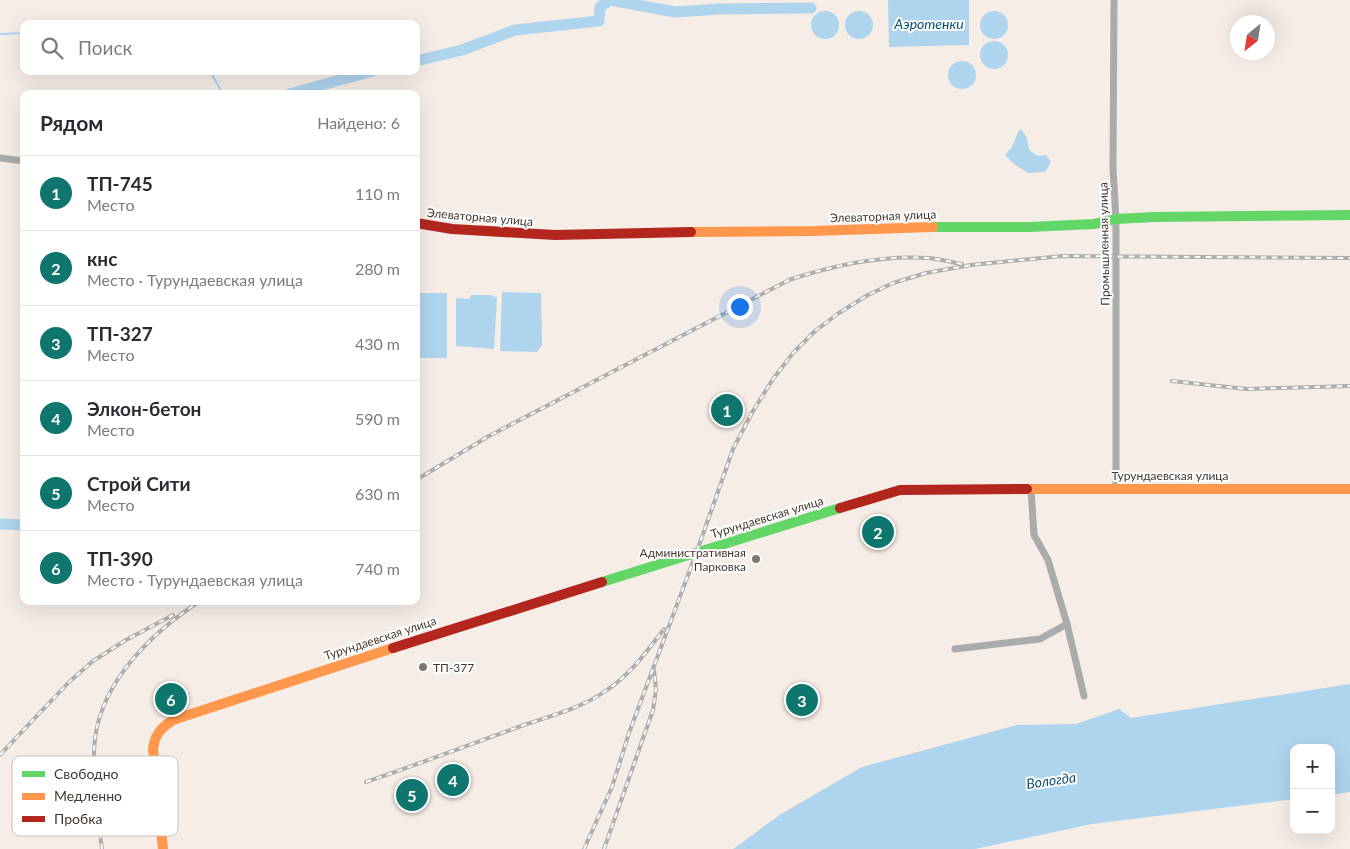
<!DOCTYPE html>
<html lang="ru">
<meta charset="utf-8">
<style>
body{margin:0;font-family:Lato,sans-serif;background:#f2f2f3;color:#2b2b33}
.controls{position:absolute;right:15px;bottom:15px;display:grid;overflow:hidden;border-radius:10px;box-shadow:0 5px 20px #0002}
.controls button{width:45px;height:45px;display:grid;place-items:center;padding:0;border:0;border-bottom:1px solid #e1e1e2;background:#fff;color:#2b2b33;font:25px sans-serif}
.compass{position:absolute;left:1230px;top:15px;width:45px;height:45px;border-radius:50%;background:#fff;box-shadow:0 5px 20px #0002;rotate:210deg}
.you{position:absolute;left:739px;top:306px;width:18px;height:18px;margin:-12px;border:4px solid #fff;border-radius:50%;background:#1a73e8;box-shadow:0 0 0 8px #1a73e833}
.badge{display:grid;place-items:center;width:32px;height:32px;border-radius:50%;background:#0f766e;color:#fff;font-size:16px;font-weight:700}
.pin{position:absolute;translate:-50% -50%;border:2px solid #fff;box-shadow:0 1px 5px #0006}
.list{margin:0;padding:0;list-style:none}
h2{display:flex;justify-content:space-between;align-items:center;height:65px;margin:0;padding:0 20px;font-size:21px}
h2 small{font-size:16px;font-weight:400;color:#7c7c81}
.list li{display:grid;grid-template-columns:32px 1fr auto;gap:15px;align-items:center;box-sizing:border-box;height:75px;padding:0 20px;border-top:1px solid #e1e1e2}
.list b{display:block;font-size:19px;white-space:nowrap}
.list p{margin:0;font-size:16px;white-space:nowrap;color:#7c7c81}
.list em{font-size:16px;font-style:normal;color:#7c7c81}
.icon{flex:none;width:28px;height:28px;fill:none;stroke:currentColor;stroke-width:2;stroke-linecap:round;stroke-linejoin:round}
.map{position:relative;flex:none;width:1350px;height:849px;overflow:hidden}
.search{position:absolute;background:#fff;box-shadow:0 5px 20px #0002;left:20px;top:20px;width:400px;height:55px;display:flex;align-items:center;gap:12px;box-sizing:border-box;padding:0 18px;border-radius:10px;color:#7c7c81;font-size:19px}
.panel{position:absolute;background:#fff;box-shadow:0 5px 20px #0002;left:20px;top:90px;width:400px;height:515px;border-radius:10px}
.map>svg:first-child{display:block}
</style>
<div class="map">
<svg width="1350" height="849" viewBox="0 0 1350 849">
<rect width="100%" height="100%" fill="#f6ede6"/>
<g fill="#afd4ed">
<polygon points="888,0 969,0 969,45 889,47"/>
<circle cx="825" cy="25" r="14"/>
<circle cx="994" cy="25" r="14"/>
<circle cx="859" cy="25" r="14"/>
<circle cx="994" cy="55" r="14"/>
<circle cx="962" cy="75" r="14"/>
<polygon points="1019,130 1022,130 1027,138 1029,150 1038,156 1046,155 1051,162 1045,172 1028,173 1014,164 1005,155 1012,147"/>
<polygon points="502,292 541,293 542,345 537,352 500,351"/>
<rect x="416" y="293" width="31" height="65"/>
<polygon points="471,295 491,295 497,298 494,349 456,346 456,298 469,299"/>
<polygon points="1350,684 1350,792 1331,795 1331,748 1294,748 1294,799 1092,824 975,849 733,849 781,814 862,767 1017,725 1076,724 1119,709 1131,718"/>
</g>
<g fill="none" stroke-linecap="round" stroke-linejoin="round">
<g stroke="#afd4ed" stroke-width="2">
<polyline points="0,34 24,33"/>
<polyline points="210,71 223,94"/>
</g>
<g stroke="#afd4ed" stroke-width="11">
<polyline points="416,61 462,50 515,30 599,21 600,7 610,0 675,12 719,9 811,8"/>
<polyline points="289,94 373,71"/>
<polyline points="0,524 24,525"/>
</g>
<g stroke="#aaacab" stroke-width="7">
<polyline points="1114,0 1113,168 1116,219 1116,488"/>
<polyline points="0,158 24,161"/>
<polyline points="1031,489 1034,535 1048,560 1067,624 1084,696"/>
<polyline points="955,649 1040,639 1067,624"/>
</g>
<g stroke="#63d668" stroke-width="10">
<polyline points="933,227 1029,227 1094,224 1116,219 1154,217 1350,215"/>
<polyline points="602,582 840,508"/>
</g>
<g stroke="#ff974d" stroke-width="10">
<polyline points="691,232 813,231 933,227"/>
<polyline points="1027,489 1350,489"/>
<path d="M163 849 153 749C155 734 161 728 173 720L393 648"/>
</g>
<g stroke="#b3261e" stroke-width="10">
<polyline points="416,223 452,229 555,235 691,232"/>
<polyline points="840,508 900,490 1027,489"/>
<polyline points="393,648 602,582"/>
</g>
<g stroke="#b0adaa" stroke-width="4">
<g id="rail">
<polyline points="1172,381 1246,389 1350,386"/>
<path d="M416 480 489 436 789 280C834 265 880 255 928 258 940 259 951 262 962 264"/>
<polyline points="0,755 69,682 93,661 126,640 173,615"/>
<path d="M366 782C419 764 471 744 524 725 553 715 582 708 607 690 631 674 647 651 664 629"/>
<path d="M102 849C97 813 91 776 95 739 102 680 153 632 200 601"/>
<polyline points="584,849 612,787 629,733 697,551 733,449 753,411 773,379 793,353 815,331 839,313 866,296 893,283 926,273 971,265 1062,256 1350,258"/>
<polyline points="604,849 653,710 656,690 654,670"/>
</g>
</g>
<use href="#rail" stroke="#fff" stroke-width="2" stroke-dasharray="5.5" stroke-linecap="butt"/>
</g>
<g fill="#82776f" stroke="#fff" stroke-width="2">
<circle cx="756" cy="559" r="5"/>
<circle cx="423" cy="667" r="5"/>
</g>
<g text-anchor="middle" dominant-baseline="central" stroke-width="4" stroke-linejoin="round" paint-order="stroke">
<g font-size="12" fill="#43382f" stroke="#fff">
<text transform="translate(883 216) rotate(-2)">Элеваторная улица</text>
<text transform="translate(480 217) rotate(5)">Элеваторная улица</text>
<text transform="translate(1104 244) rotate(-91)">Промышленная улица</text>
<text x="1170" y="475">Турундаевская улица</text>
<text transform="translate(767 517) rotate(-17)">Турундаевская улица</text>
<text transform="translate(380 638) rotate(-18)">Турундаевская улица</text>
</g>
<g font-size="12" fill="#43382f" stroke="#fff" text-anchor="end">
<text x="746" y="552">Административная<tspan x="746" dy="14">Парковка</tspan></text>
<text x="433" y="667" text-anchor="start">ТП-377</text>
</g>
<g font-size="14" font-style="italic" fill="#095075" stroke="#fff">
<text x="929" y="23">Аэротенки</text>
<text transform="translate(1051 780) rotate(-8)">Вологда</text>
</g>
</g>
<rect x="12" y="756" width="166" height="80" rx="8" fill="#fff" stroke="#c7c3c1" stroke-width="1"/>
<rect x="22" y="771" width="23" height="6" fill="#63d668"/>
<rect x="22" y="793" width="23" height="7" fill="#ff974d"/>
<rect x="22" y="816" width="23" height="6" fill="#b3261e"/>
<g font-size="14" fill="#43382f">
<text x="54" y="779">Свободно</text>
<text x="54" y="801">Медленно</text>
<text x="54" y="824">Пробка</text>
</g>
</svg>
<div class="controls">
<button>+</button>
<button>−</button>
</div>
<svg class="compass" viewBox="-18 -18 36 36"><path d="M0-13l5 13h-10z" fill="#e53935"/><path d="M0 13l5-13h-10z" fill="#7c7c81"/></svg>
<div class="you"></div>
<div class="pin badge" style="left:727px;top:410px">1</div>
<div class="pin badge" style="left:878px;top:532px">2</div>
<div class="pin badge" style="left:802px;top:700px">3</div>
<div class="pin badge" style="left:453px;top:780px">4</div>
<div class="pin badge" style="left:412px;top:795px">5</div>
<div class="pin badge" style="left:171px;top:699px">6</div>
<div class="search"><svg class="icon" aria-label="search" viewBox="0 0 24 24"><circle cx="10" cy="10" r="6"/><path d="M15 15l6 6"/></svg>Поиск</div>
<section class="panel">
<h2>Рядом<small>Найдено: 6</small></h2>
<ul class="list">
<li><span class="badge">1</span><div><b>ТП-745</b><p>Место</p></div><em>110 m</em></li>
<li><span class="badge">2</span><div><b>кнс</b><p>Место · Турундаевская улица</p></div><em>280 m</em></li>
<li><span class="badge">3</span><div><b>ТП-327</b><p>Место</p></div><em>430 m</em></li>
<li><span class="badge">4</span><div><b>Элкон-бетон</b><p>Место</p></div><em>590 m</em></li>
<li><span class="badge">5</span><div><b>Строй Сити</b><p>Место</p></div><em>630 m</em></li>
<li><span class="badge">6</span><div><b>ТП-390</b><p>Место · Турундаевская улица</p></div><em>740 m</em></li>
</ul>
</section>
</div>
